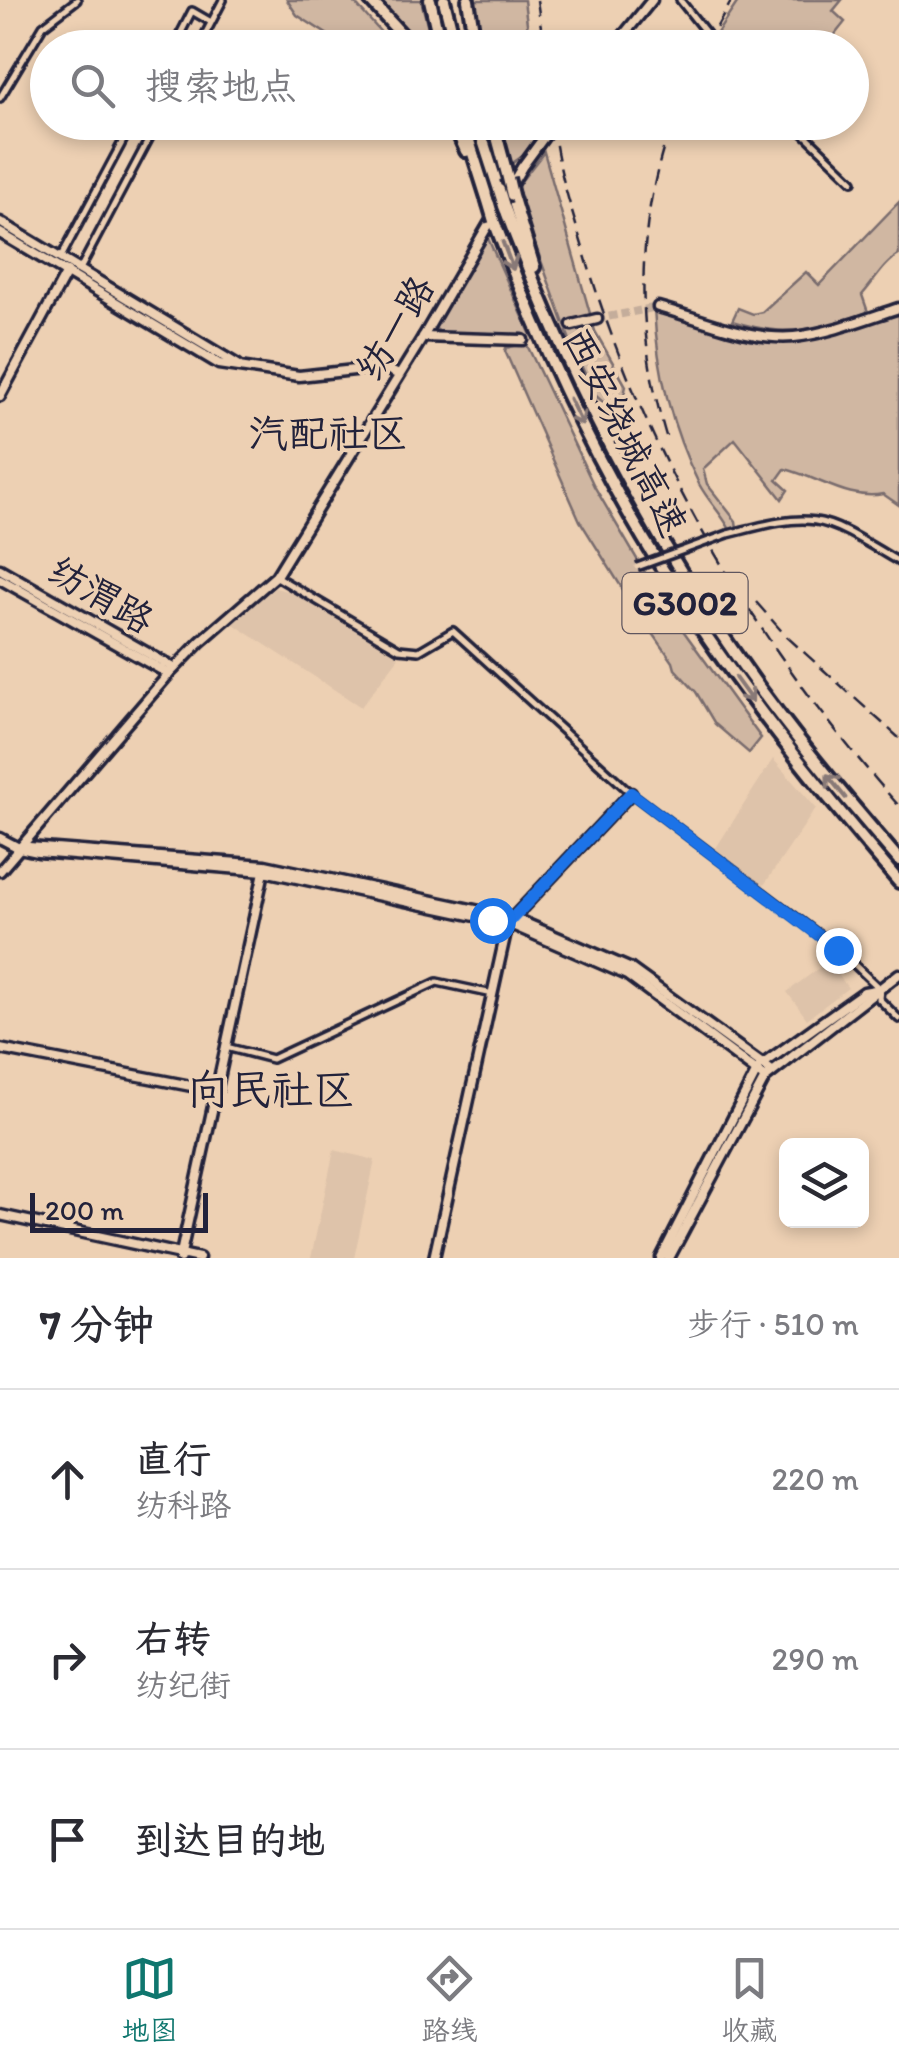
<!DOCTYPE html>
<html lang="zh">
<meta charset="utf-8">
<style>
body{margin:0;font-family:Itim,"LXGW WenKai TC",sans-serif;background:#f2f2f3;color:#2b2b33}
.controls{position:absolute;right:30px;bottom:30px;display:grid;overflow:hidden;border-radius:15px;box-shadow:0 5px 15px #0003}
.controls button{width:90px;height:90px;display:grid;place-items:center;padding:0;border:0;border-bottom:2px solid #e1e1e2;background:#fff;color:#2b2b33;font:50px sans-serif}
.scale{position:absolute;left:30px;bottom:25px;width:178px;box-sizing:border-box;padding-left:10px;border:5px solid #22223b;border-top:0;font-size:28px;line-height:35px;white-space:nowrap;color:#22223b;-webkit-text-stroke:8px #edd0b3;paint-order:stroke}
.stop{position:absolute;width:30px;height:30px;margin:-22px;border:8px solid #1a73e8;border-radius:50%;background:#fff}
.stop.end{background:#1a73e8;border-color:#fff;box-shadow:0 2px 10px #0008}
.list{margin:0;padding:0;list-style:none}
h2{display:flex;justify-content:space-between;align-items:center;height:130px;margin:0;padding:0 40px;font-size:42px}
h2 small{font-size:32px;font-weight:400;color:#7c7c81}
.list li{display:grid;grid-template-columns:65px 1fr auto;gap:30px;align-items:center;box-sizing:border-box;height:180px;padding:0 40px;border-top:2px solid #e1e1e2}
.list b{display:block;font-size:38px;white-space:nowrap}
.list p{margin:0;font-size:32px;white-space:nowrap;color:#7c7c81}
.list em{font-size:32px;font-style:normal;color:#7c7c81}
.icon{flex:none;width:55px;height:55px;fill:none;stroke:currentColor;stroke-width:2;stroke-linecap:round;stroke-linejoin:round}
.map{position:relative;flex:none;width:899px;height:1258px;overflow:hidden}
.search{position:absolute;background:#fff;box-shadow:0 5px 15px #0003;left:30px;right:30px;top:30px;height:110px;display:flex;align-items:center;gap:25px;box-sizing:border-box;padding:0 35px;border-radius:55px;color:#7c7c81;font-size:38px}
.sheet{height:670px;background:#fff}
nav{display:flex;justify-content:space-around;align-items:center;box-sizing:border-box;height:140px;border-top:2px solid #e1e1e2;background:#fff;font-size:28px;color:#7c7c81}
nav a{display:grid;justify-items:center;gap:5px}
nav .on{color:#0f766e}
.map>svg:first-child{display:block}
</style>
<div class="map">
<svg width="899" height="1258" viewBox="0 0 899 1258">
<rect width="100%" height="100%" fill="#edd0b3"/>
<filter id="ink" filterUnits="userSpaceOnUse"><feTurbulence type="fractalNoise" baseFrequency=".01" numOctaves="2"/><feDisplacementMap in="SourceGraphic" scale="20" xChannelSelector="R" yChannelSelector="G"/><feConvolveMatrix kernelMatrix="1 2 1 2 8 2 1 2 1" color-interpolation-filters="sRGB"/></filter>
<g filter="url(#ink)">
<g fill="#dec3aa">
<polygon points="275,588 295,593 399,657 361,707 232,623"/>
<polygon points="773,759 816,808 762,888 714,851"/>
<polygon points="828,961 848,988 807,1019 787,992"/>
<polygon points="334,1150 375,1160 354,1258 311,1258"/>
</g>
<g fill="#d0b7a2" stroke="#796c6e" stroke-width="2.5">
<polygon points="287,0 352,0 394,47 347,47 297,15"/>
<polygon points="375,0 421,0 433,47 418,47"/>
<polygon points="475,0 524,0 530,47 483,47"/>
<polygon points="739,0 842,0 833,11 845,22 825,47 726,47 715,36"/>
<polygon points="546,122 524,155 511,164 501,123"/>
<polygon points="544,152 595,331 626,386 623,400 629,416 614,412 595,395 572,346 515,189"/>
<path d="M899 202V255C884 263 874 282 862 295L868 312C817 331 785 338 732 321L738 308 753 314 762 312 806 272 819 285Z"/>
<polygon points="486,234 531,335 525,338 443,334 433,327"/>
<path d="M654 308 780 340 899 308V505L883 494C849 501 818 477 785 469L777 480 788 490 782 499 735 439 703 469 707 484 736 521 737 528 730 530C722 514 708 501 699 484 672 430 657 368 654 308Z"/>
<polygon points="526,343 594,486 661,600 761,738 749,753 715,724 696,692 675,669 673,662 627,596 580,521 505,351 506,348"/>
</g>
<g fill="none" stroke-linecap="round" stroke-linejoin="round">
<g stroke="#c4ad9b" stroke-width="8" stroke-dasharray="8 4" stroke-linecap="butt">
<polyline points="597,319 658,307"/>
<polyline points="523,340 572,325"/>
</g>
<g stroke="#22223b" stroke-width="12">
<g id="street">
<polyline points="680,0 707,34"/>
<polyline points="713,41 720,48"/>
<polyline points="173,48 192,11 211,22"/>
<polyline points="198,48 223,0"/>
<polyline points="0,98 43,26 77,0"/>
<polyline points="792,122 853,181"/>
<polyline points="60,259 133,122"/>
<polyline points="79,271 158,122"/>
<path d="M728 534C819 510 820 515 899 562"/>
<polyline points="277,577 399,649 419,651 453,631 631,793 839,950 880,989 879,999 899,1019"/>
<polyline points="226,1047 272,1059 437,982 493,994"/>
</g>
</g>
<g stroke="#22223b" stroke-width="15">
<g id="secondary">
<polyline points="613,48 652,0"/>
<polyline points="0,222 238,365"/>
<polyline points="0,233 219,364 299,376 382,367 399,375"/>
<path d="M658 307C699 318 750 341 794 337 830 333 865 319 899 308"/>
<polyline points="572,325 597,319"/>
<polyline points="423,337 523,340"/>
<polyline points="0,396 67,272"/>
<polyline points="0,569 174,668"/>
<polyline points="0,579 169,674"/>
<polyline points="0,838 19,848 38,852 264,871 508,923 627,975 765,1078"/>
<polyline points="29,847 265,865 513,918 631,969 772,1071"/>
<polyline points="0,871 169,674 200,642 276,576 423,337 522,167 555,122"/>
<polyline points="0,1049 217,1091"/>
<polyline points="0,1215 199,1258"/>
<polyline points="180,1258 265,867"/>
<polyline points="434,1258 508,923 631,793"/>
<polyline points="661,1258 759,1067 864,992 875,990"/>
<polyline points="669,1258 765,1078 899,974"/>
</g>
</g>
<g stroke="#22223b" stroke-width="18">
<g id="highway">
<polyline points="370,0 414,48"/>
<polyline points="430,0 441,48"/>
<polyline points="444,0 456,48"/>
<polyline points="468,0 476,48"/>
<polyline points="453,122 466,151"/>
<polyline points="463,122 489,204"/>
<polyline points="477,122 499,190"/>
<polyline points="493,122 508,178"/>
<polyline points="512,195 534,267"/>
<path d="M504 206C564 366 639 518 738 658 787 729 843 795 899 860"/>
<path d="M494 221C541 346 597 469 670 581 738 688 817 786 899 882"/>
</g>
</g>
<use href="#street" stroke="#edd0b3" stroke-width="5"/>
<use href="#secondary" stroke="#edd0b3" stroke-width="8"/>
<use href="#highway" stroke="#edd0b3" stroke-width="10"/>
<g stroke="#22223b" stroke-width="2.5" stroke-dasharray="15 8" stroke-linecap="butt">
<polyline points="537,0 544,48"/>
<polyline points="705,48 732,0"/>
<path d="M553 122C557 168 572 211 585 255 646 461 757 646 899 806"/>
<path d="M666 436C635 331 635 226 672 122"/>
<polyline points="756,602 786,636 899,738"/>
</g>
<g stroke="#22223b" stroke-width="12" stroke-linecap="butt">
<polyline id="street-bridge" points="637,567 728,534"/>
</g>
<g stroke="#22223b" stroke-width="18" stroke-linecap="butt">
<g id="highway-bridge">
<polyline points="508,178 512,195"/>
<polyline points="499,190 504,206"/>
<polyline points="489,204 494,221"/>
</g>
</g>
<use href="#street-bridge" stroke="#edd0b3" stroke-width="5"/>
<use href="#highway-bridge" stroke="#edd0b3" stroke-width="10"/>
</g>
<defs><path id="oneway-shaft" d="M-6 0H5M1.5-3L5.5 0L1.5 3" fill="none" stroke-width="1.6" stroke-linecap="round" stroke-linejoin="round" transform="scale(2.5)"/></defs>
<g stroke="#887977">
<use href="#oneway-shaft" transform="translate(508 256) rotate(69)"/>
<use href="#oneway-shaft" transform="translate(576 412) rotate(64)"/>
<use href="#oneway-shaft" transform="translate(744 690) rotate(54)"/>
<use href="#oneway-shaft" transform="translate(836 786) rotate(-129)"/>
</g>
</g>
<g fill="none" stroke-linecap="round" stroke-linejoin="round" filter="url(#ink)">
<polyline stroke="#1a73e8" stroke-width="12" points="492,920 508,923 631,793 838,950"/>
</g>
<g text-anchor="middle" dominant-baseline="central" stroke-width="8" stroke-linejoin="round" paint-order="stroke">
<rect fill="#edd0b3" stroke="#5f565f" stroke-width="2.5" x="622.5" y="573" width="125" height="60" rx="8"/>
<g font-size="35" font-weight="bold" fill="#22223b">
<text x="685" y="603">G3002</text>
</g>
<g font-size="38" fill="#22223b" stroke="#edd0b3">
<text transform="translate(395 328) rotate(-59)">纺一路</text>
<text transform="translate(625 432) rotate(63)">西安绕城高速</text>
<text transform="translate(101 595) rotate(30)">纺渭路</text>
</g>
<g font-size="40" fill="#22223b" stroke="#edd0b3">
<text x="328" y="433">汽配社区</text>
</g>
<g font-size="42" fill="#22223b" stroke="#edd0b3">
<text x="271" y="1089">向民社区</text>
</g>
</g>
</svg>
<div class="controls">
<button><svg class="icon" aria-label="layers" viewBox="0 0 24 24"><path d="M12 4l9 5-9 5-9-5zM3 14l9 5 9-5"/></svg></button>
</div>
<div class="scale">200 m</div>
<div class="stop" style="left:492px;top:920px"></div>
<div class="stop end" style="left:838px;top:950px"></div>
<div class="search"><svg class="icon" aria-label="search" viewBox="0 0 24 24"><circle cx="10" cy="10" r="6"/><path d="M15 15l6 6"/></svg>搜索地点</div>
</div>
<section class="sheet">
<h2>7 分钟<small>步行 · 510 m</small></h2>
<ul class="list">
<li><svg class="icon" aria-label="ahead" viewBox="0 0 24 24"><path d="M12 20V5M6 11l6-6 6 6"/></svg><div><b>直行</b><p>纺科路</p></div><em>220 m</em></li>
<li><svg class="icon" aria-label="right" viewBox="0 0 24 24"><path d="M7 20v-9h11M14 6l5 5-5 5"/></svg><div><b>右转</b><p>纺纪街</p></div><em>290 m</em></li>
<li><svg class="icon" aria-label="arrive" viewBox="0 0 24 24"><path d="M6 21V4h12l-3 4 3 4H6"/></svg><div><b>到达目的地</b></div></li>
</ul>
</section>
<nav>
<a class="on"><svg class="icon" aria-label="map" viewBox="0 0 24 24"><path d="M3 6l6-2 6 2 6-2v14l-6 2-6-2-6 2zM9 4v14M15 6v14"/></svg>地图</a>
<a><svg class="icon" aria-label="directions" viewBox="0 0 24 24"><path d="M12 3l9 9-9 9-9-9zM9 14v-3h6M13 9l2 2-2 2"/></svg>路线</a>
<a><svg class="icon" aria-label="saved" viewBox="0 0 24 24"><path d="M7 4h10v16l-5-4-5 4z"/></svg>收藏</a>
</nav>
